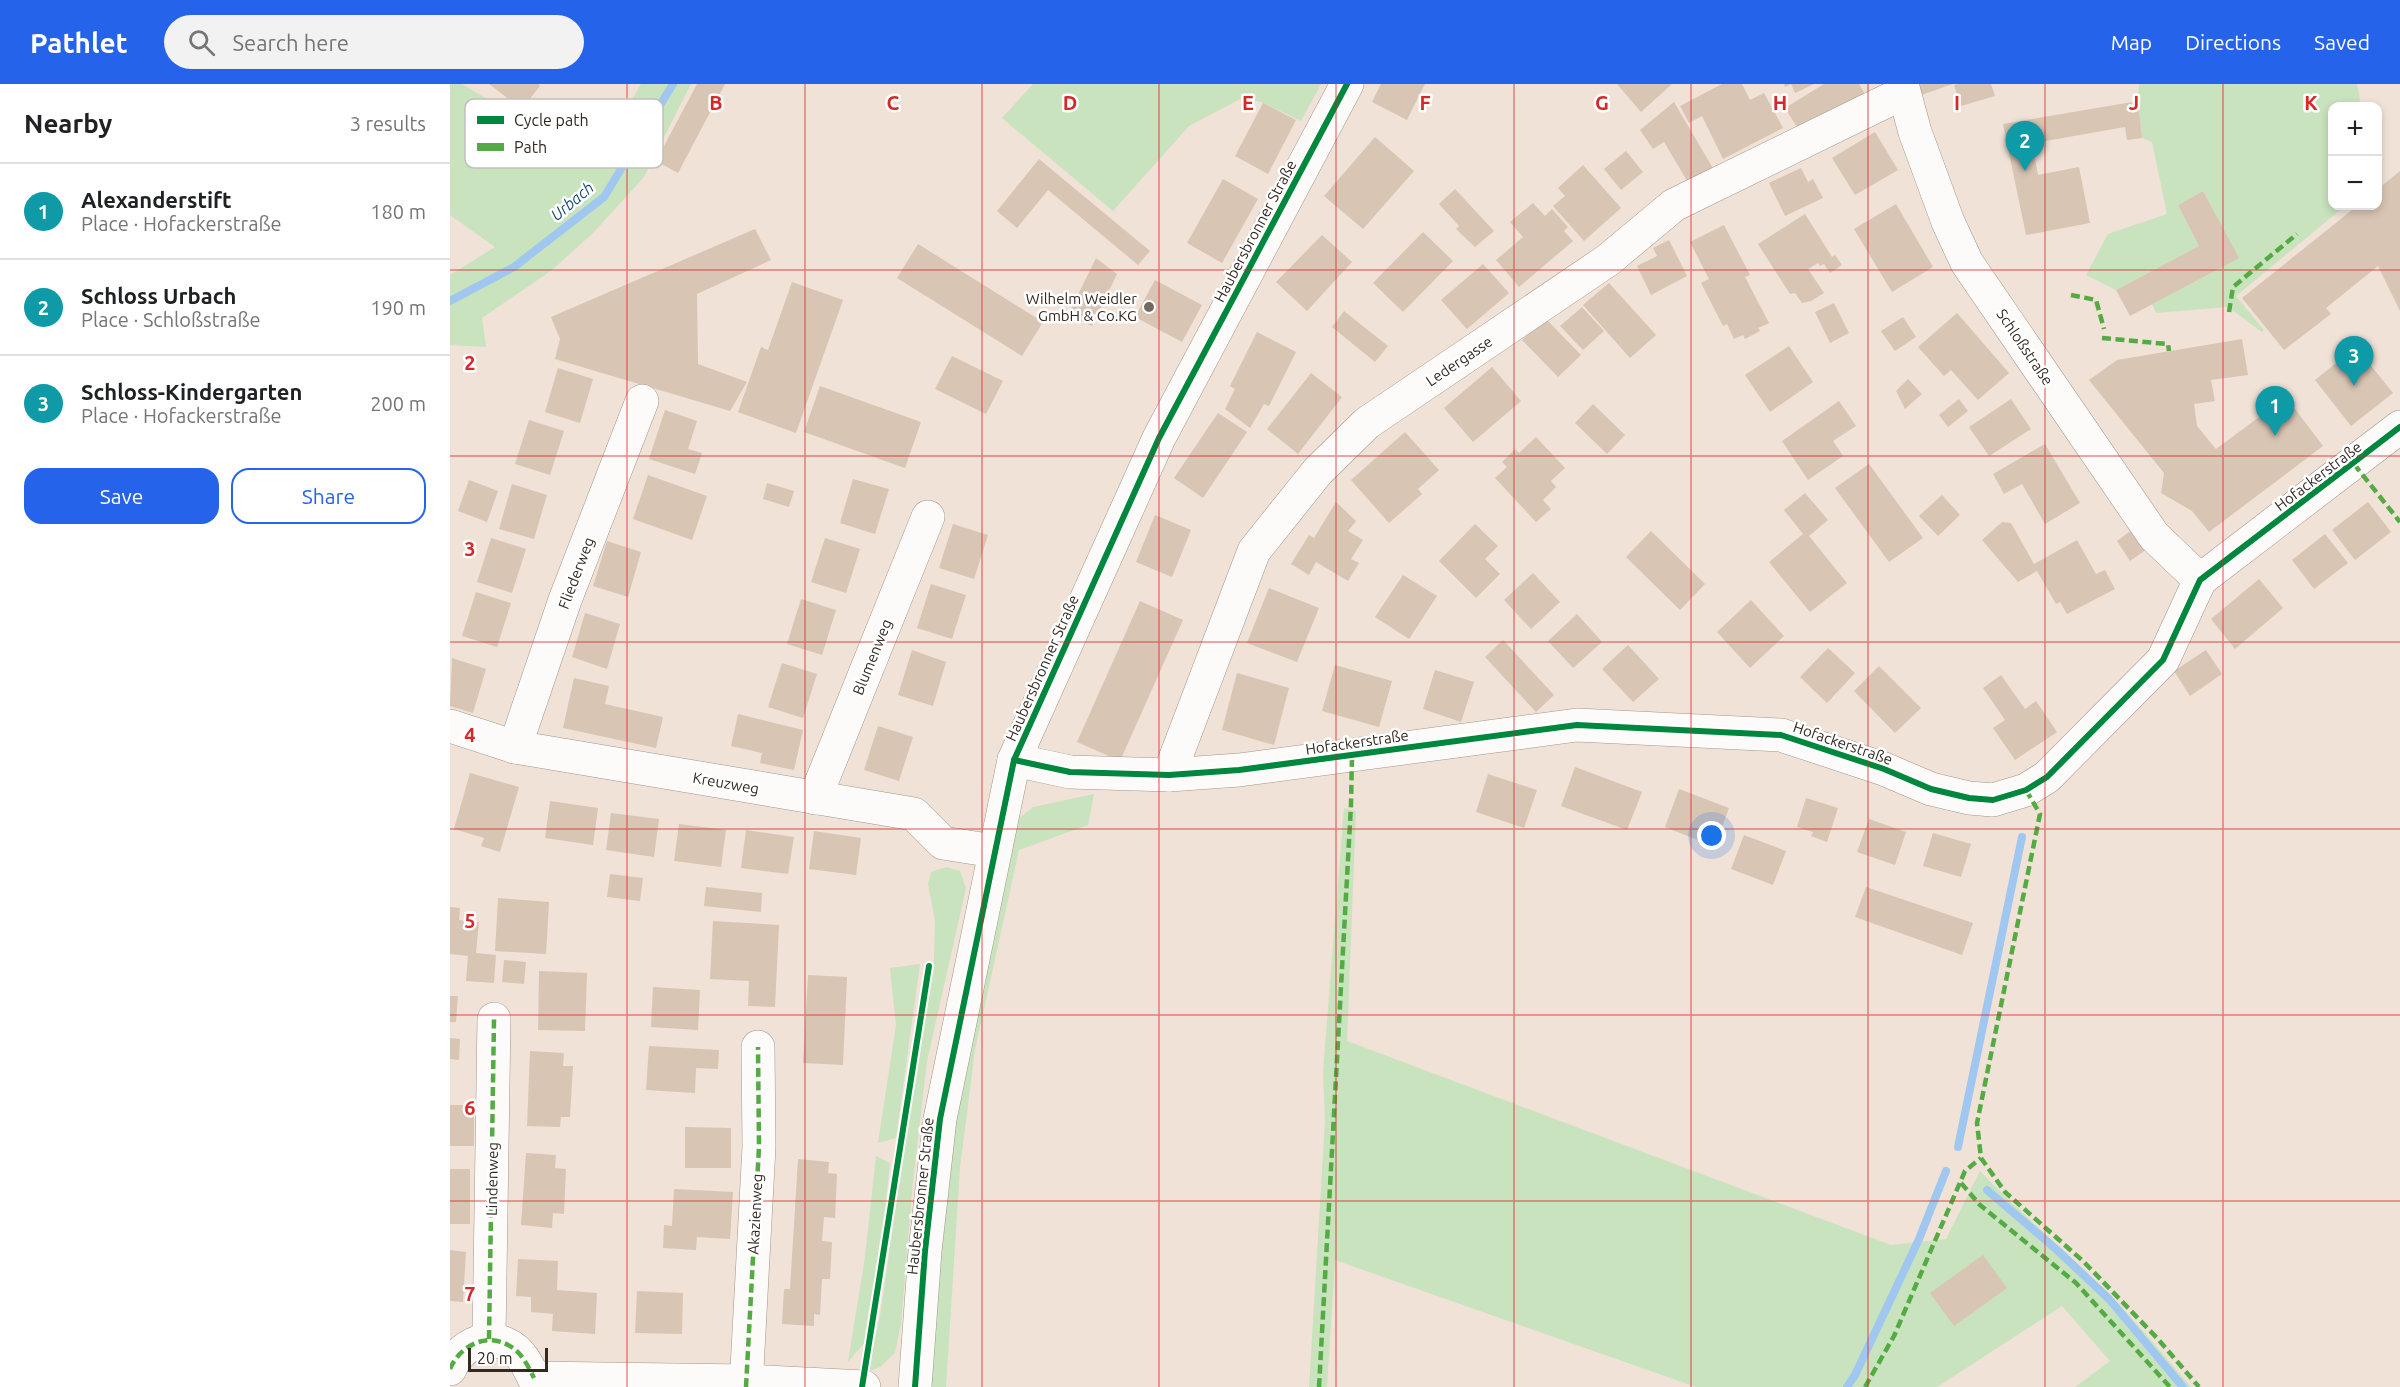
<!DOCTYPE html>
<meta charset="utf-8">
<style>
body{margin:0;font-family:Ubuntu,sans-serif;background:#f2f2f2;color:#202124}
.controls{position:absolute;right:18px;top:18px;display:grid;overflow:hidden;border-radius:12px;box-shadow:0 3px 9px #0003}
.controls button{width:54px;height:54px;display:grid;place-items:center;padding:0;border:0;border-bottom:2px solid #e0e0e0;background:#fff;color:#202124;font:30px sans-serif}
.scale{position:absolute;left:18px;bottom:15px;width:80px;box-sizing:border-box;padding-left:6px;border:3px solid #332921;border-top:0;font-size:16px;line-height:21px;white-space:nowrap;color:#332921;-webkit-text-stroke:4px #fff;paint-order:stroke}
.you{position:absolute;left:1262px;top:752px;width:21px;height:21px;margin:-15px;border:4px solid #fff;border-radius:50%;background:#1a73e8;box-shadow:0 0 0 9px #1a73e833}
.badge{display:grid;place-items:center;width:39px;height:39px;border-radius:50%;background:#2563eb;color:#fff;font-size:20px;font-weight:700}
.pin{position:absolute;translate:-50% -50px;filter:drop-shadow(0 2px 3px #0008)}
.pin::after{content:'';position:absolute;top:32px;width:21px;height:18px;background:inherit;clip-path:polygon(0 0,100% 0,50% 100%)}
.list{margin:0;padding:0;list-style:none}
h2{display:flex;justify-content:space-between;align-items:center;height:78px;margin:0;padding:0 24px;font-size:26px}
h2 small{font-size:20px;font-weight:400;color:#757577}
.list li{display:grid;grid-template-columns:39px 1fr auto;gap:18px;align-items:center;box-sizing:border-box;height:96px;padding:0 24px;border-top:2px solid #e0e0e0}
.list b{display:block;font-size:22px;white-space:nowrap}
.list p{margin:0;font-size:20px;white-space:nowrap;color:#757577}
.list em{font-size:20px;font-style:normal;color:#757577}
.actions{display:flex;gap:12px;padding:18px 24px}
.actions a{flex:1;padding:14px 0;border:2px solid #2563eb;border-radius:18px;text-align:center;font-size:21px;color:#2563eb}
.actions .main{background:#2563eb;color:#fff}
.icon{flex:none;width:33px;height:33px;fill:none;stroke:currentColor;stroke-width:2;stroke-linecap:round;stroke-linejoin:round}
.map{position:relative;flex:none;width:1950px;height:1303px;overflow:hidden}
header{display:flex;align-items:center;gap:36px;box-sizing:border-box;height:84px;padding:0 30px;background:#2563eb;color:#fff}
header strong{font-size:28px}
nav{display:flex;gap:33px;margin-inline-start:auto;font-size:21px}
.search{width:420px;height:54px;background:#f2f2f2;display:flex;align-items:center;gap:15px;box-sizing:border-box;padding:0 21px;border-radius:33px;color:#757577;font-size:22px}
main{display:flex}
aside{flex:1;background:#fff}
.map>svg:first-child{display:block}
</style>
<header>
<strong>Pathlet</strong>
<div class="search"><svg class="icon" aria-label="search" viewBox="0 0 24 24"><circle cx="10" cy="10" r="6"/><path d="M15 15l6 6"/></svg>Search here</div>
<nav><a>Map</a><a>Directions</a><a>Saved</a></nav>
</header>
<main>
<aside>
<h2>Nearby<small>3 results</small></h2>
<ul class="list">
<li><span class="badge" style="background:#0f9aa8">1</span><div><b>Alexanderstift</b><p>Place · Hofackerstraße</p></div><em>180 m</em></li>
<li><span class="badge" style="background:#0f9aa8">2</span><div><b>Schloss Urbach</b><p>Place · Schloßstraße</p></div><em>190 m</em></li>
<li><span class="badge" style="background:#0f9aa8">3</span><div><b>Schloss-Kindergarten</b><p>Place · Hofackerstraße</p></div><em>200 m</em></li>
</ul>
<div class="actions"><a class="main">Save</a><a>Share</a></div>
</aside>
<div class="map">
<svg width="1950" height="1303" viewBox="0 0 1950 1303">
<rect width="100%" height="100%" fill="#f0e2d6"/>
<g fill="#c8e3be">
<polygon points="0,0 12,0 145,80 191,0 241,0 194,93 144,148 102,186 32,234 36,263 0,261 0,191 45,163 0,131"/>
<polygon points="583,0 871,0 851,37 813,19 794,13 739,42 663,127 552,34"/>
<polygon points="1689,0 1907,0 1911,22 1882,22 1882,122 1895,122 1786,212 1814,246 1812,248 1778,223 1706,229 1702,220 1788,174 1753,107 1728,121 1749,162 1666,206 1636,191 1658,150 1717,130 1702,58 1692,54 1688,17"/>
<polygon points="644,710 638,741 569,766 525,966 510,1084 496,1303 477,1303 495,1064 567,736 583,723"/>
<path d="M894 724 906 727 897 957 1441 1161 1496 1155 1530 1087C1571 1130 1617 1168 1659 1210 1688 1239 1714 1272 1741 1303H1625L1660 1277 1612 1222 1487 1303H1246L885 1176 877 1303H859L875 1037 873 988Z"/>
<polygon points="496,783 510,787 516,804 477,977 463,1097 451,1239 445,1269 430,1283 417,1288 430,1232 463,1003 484,876 485,836 478,800 481,788"/>
<polygon points="470,880 446,1054 428,1059 446,941 440,884"/>
<polygon points="426,1072 440,1079 430,1169 415,1258 398,1278 415,1173"/>
</g>
<g fill="none" stroke-linecap="round" stroke-linejoin="round">
<g stroke="#9fc7f0" stroke-width="8">
<polyline points="0,217 64,183 154,113 223,0"/>
<polyline points="1508,1063 1572,753"/>
<polyline points="1537,1106 1607,1166 1659,1215 1733,1303"/>
<polyline points="1397,1303 1405,1291 1469,1155 1496,1087"/>
</g>
</g>
<g fill="#d9c5b4">
<polygon points="39,0 88,0 90,2 72,25"/>
<polygon points="247,0 275,0 228,89 206,77"/>
<polygon points="931,0 975,0 957,36 922,18"/>
<polygon points="1167,0 1222,0 1191,28"/>
<polygon points="1272,0 1292,0 1300,16 1314,9 1333,44 1273,75 1252,32 1239,39 1230,22"/>
<polygon points="1334,0 1364,0 1345,9 1341,0 1335,3"/>
<polygon points="1374,0 1409,0 1416,12 1352,51 1335,24"/>
<polygon points="1467,0 1503,0 1471,11"/>
<polygon points="1508,0 1541,0 1545,12 1511,22 1504,1"/>
<polygon points="1688,17 1692,54 1677,56 1675,43 1590,58 1591,63 1583,64 1588,91 1629,83 1640,139 1576,151 1553,40"/>
<polygon points="1224,18 1264,86 1239,100 1214,58 1203,65 1190,46"/>
<polygon points="813,19 846,36 818,90 785,72"/>
<polygon points="1425,48 1448,86 1405,111 1382,74"/>
<polygon points="925,53 964,87 913,145 874,112"/>
<polygon points="1176,67 1193,88 1171,106 1154,85"/>
<polygon points="589,75 700,167 688,181 598,106 567,144 547,127"/>
<polygon points="1133,81 1171,124 1134,157 1103,122 1115,112 1108,104"/>
<polygon points="1351,84 1358,98 1363,95 1373,114 1335,132 1319,99"/>
<polygon points="1950,87 1950,227 1928,182 1876,224 1881,230 1834,266 1792,214 1907,122 1928,122 1928,105"/>
<polygon points="773,95 808,115 772,179 737,159"/>
<polygon points="1005,105 1044,147 1025,163 1006,145 1009,142 989,120"/>
<polygon points="1753,107 1789,174 1680,232 1666,206 1749,162 1728,121"/>
<polygon points="1083,119 1095,132 1102,125 1118,143 1114,147 1123,157 1069,203 1046,176 1073,153 1060,138"/>
<polygon points="1446,120 1483,183 1442,208 1404,145"/>
<polygon points="1355,130 1382,173 1385,171 1392,181 1380,189 1374,180 1370,182 1368,179 1358,185 1374,209 1361,217 1352,219 1345,209 1340,210 1308,160"/>
<polygon points="1274,141 1300,191 1295,193 1319,239 1308,244 1310,247 1295,255 1293,251 1284,255 1277,240 1273,242 1251,199 1259,195 1240,158"/>
<polygon points="305,145 321,176 247,210 248,280 297,298 280,327 105,275 110,255 101,233"/>
<polygon points="973,148 1003,177 953,228 923,199"/>
<polygon points="872,151 902,178 857,227 826,198"/>
<polygon points="1219,156 1237,192 1201,211 1187,182 1207,172 1203,164"/>
<polygon points="468,160 593,238 572,272 447,194"/>
<polygon points="646,174 667,190 642,242 618,231"/>
<polygon points="1033,180 1059,209 1017,245 991,216"/>
<polygon points="705,196 752,221 732,258 685,233"/>
<polygon points="342,198 393,216 346,349 288,328 311,263 318,266"/>
<polygon points="1159,199 1206,251 1180,274 1133,221"/>
<polygon points="1384,219 1399,249 1380,259 1365,228"/>
<polygon points="1132,223 1154,247 1133,266 1110,242"/>
<polygon points="894,227 938,262 925,278 882,243"/>
<polygon points="1507,229 1559,289 1528,316 1501,286 1494,292 1468,263"/>
<polygon points="1453,233 1466,253 1445,267 1431,247"/>
<polygon points="1095,234 1131,271 1108,293 1072,256"/>
<polygon points="807,248 846,268 819,322 814,320 800,344 775,325 785,305 780,302"/>
<polygon points="1792,255 1798,291 1761,296 1765,317 1744,320 1747,342 1766,365 1836,313 1873,362 1759,448 1742,427 1711,409 1714,389 1639,296 1667,276"/>
<polygon points="1339,262 1363,298 1320,328 1295,291"/>
<polygon points="1906,263 1943,309 1901,342 1865,296"/>
<polygon points="502,272 553,297 536,330 485,305"/>
<polygon points="1042,283 1071,317 1023,358 994,324"/>
<polygon points="108,284 143,295 130,339 95,328"/>
<polygon points="861,289 892,313 848,370 817,345"/>
<polygon points="1458,295 1472,310 1455,325 1446,307"/>
<polygon points="370,302 471,338 455,384 354,348"/>
<polygon points="1509,315 1518,327 1498,343 1489,331"/>
<polygon points="1561,315 1581,345 1539,372 1519,343"/>
<polygon points="1389,317 1406,342 1383,357 1393,372 1358,396 1332,357"/>
<polygon points="1143,320 1175,351 1157,370 1125,339"/>
<polygon points="215,326 247,337 238,365 252,369 245,390 199,375"/>
<polygon points="768,329 797,348 753,414 724,394"/>
<polygon points="79,336 114,347 100,391 65,380"/>
<polygon points="955,348 989,386 968,405 972,410 939,439 901,396"/>
<polygon points="1086,353 1115,384 1101,397 1106,403 1093,416 1101,425 1086,438 1045,394 1057,383 1052,378 1065,365 1069,369"/>
<polygon points="1595,360 1630,419 1595,440 1572,400 1554,410 1543,390"/>
<polygon points="1419,380 1473,454 1439,478 1385,404"/>
<polygon points="198,391 257,412 242,456 183,435"/>
<polygon points="403,395 439,405 425,450 390,439"/>
<polygon points="19,396 48,407 37,438 8,427"/>
<polygon points="317,399 344,407 339,423 313,415"/>
<polygon points="62,400 97,411 84,455 49,445"/>
<polygon points="1355,409 1378,436 1359,452 1397,499 1360,528 1319,478 1353,450 1334,426"/>
<polygon points="1492,411 1510,431 1488,452 1469,432"/>
<polygon points="886,418 906,437 898,447 913,456 901,475 909,479 898,497 866,478 859,491 841,480 859,451 864,454"/>
<polygon points="1918,418 1941,448 1905,476 1882,446"/>
<polygon points="705,431 741,446 722,493 686,478"/>
<polygon points="1552,438 1561,439 1584,480 1627,456 1646,490 1655,486 1665,505 1617,530 1610,518 1606,520 1587,487 1568,498 1532,456"/>
<polygon points="503,440 538,451 524,495 489,484"/>
<polygon points="1025,440 1048,462 1035,475 1050,490 1026,514 989,477"/>
<polygon points="1683,445 1697,465 1680,477 1667,457"/>
<polygon points="1201,447 1255,500 1230,526 1176,473"/>
<polygon points="1875,450 1898,479 1864,505 1842,476"/>
<polygon points="41,454 76,465 62,509 27,498"/>
<polygon points="375,454 410,465 396,509 361,498"/>
<polygon points="157,457 191,468 178,513 143,502"/>
<polygon points="1083,489 1110,518 1081,545 1054,516"/>
<polygon points="953,491 987,512 959,555 925,533"/>
<polygon points="1809,495 1833,524 1785,565 1761,535"/>
<polygon points="481,500 516,511 502,555 467,544"/>
<polygon points="819,504 869,524 847,578 797,559"/>
<polygon points="26,508 61,519 47,563 12,552"/>
<polygon points="351,515 386,526 372,571 337,560"/>
<polygon points="1301,516 1334,552 1300,584 1267,548"/>
<polygon points="690,517 733,536 670,677 627,658"/>
<polygon points="135,529 170,540 157,585 122,573"/>
<polygon points="1127,530 1152,558 1123,584 1098,557"/>
<polygon points="1053,556 1104,611 1086,628 1035,573"/>
<polygon points="1178,561 1209,595 1183,618 1152,585"/>
<polygon points="1378,564 1405,589 1377,619 1350,593"/>
<polygon points="462,566 496,578 483,622 448,611"/>
<polygon points="1756,566 1772,590 1740,612 1724,587"/>
<polygon points="2,574 36,585 23,629 0,622"/>
<polygon points="332,579 367,590 353,634 318,623"/>
<polygon points="885,581 942,597 929,643 872,627"/>
<polygon points="1429,582 1471,624 1445,649 1404,607"/>
<polygon points="985,586 1024,598 1011,638 973,625"/>
<polygon points="787,589 839,604 824,661 772,646"/>
<polygon points="1551,591 1575,625 1586,617 1607,648 1565,676 1543,644 1555,636 1533,604"/>
<polygon points="124,594 159,602 155,620 213,633 206,664 113,644"/>
<polygon points="288,630 353,646 344,686 310,679 312,669 281,662"/>
<polygon points="428,642 463,653 449,697 414,686"/>
<polygon points="1125,683 1192,708 1177,746 1111,722"/>
<polygon points="20,689 69,703 50,768 31,762 34,754 4,745"/>
<polygon points="1038,690 1087,706 1074,744 1026,728"/>
<polygon points="1229,705 1279,724 1265,763 1215,743"/>
<polygon points="1356,714 1388,724 1377,758 1361,752 1363,748 1347,743"/>
<polygon points="100,717 148,724 143,761 95,754"/>
<polygon points="161,729 209,735 204,773 156,766"/>
<polygon points="1419,735 1456,748 1445,781 1407,768"/>
<polygon points="229,740 276,746 271,783 224,777"/>
<polygon points="296,746 344,753 338,790 291,784"/>
<polygon points="364,747 411,754 406,791 359,785"/>
<polygon points="1483,749 1521,760 1511,793 1473,782"/>
<polygon points="1294,751 1336,767 1323,801 1281,785"/>
<polygon points="160,790 193,794 190,817 157,813"/>
<polygon points="256,803 312,809 311,828 254,822"/>
<polygon points="1416,803 1523,839 1512,871 1405,833"/>
<polygon points="48,814 99,818 96,870 45,867"/>
<polygon points="0,823 10,824 9,836 29,838 26,869 46,871 44,899 16,897 18,872 0,870"/>
<polygon points="263,837 329,841 325,923 298,922 299,897 260,895"/>
<polygon points="54,876 76,878 74,900 52,898"/>
<polygon points="89,887 137,889 135,947 88,946"/>
<polygon points="358,891 397,893 393,981 353,979"/>
<polygon points="203,903 250,906 248,946 201,943"/>
<polygon points="0,912 8,912 6,938 0,938"/>
<polygon points="0,954 10,955 9,976 0,975"/>
<polygon points="199,962 269,966 268,985 246,984 245,1009 196,1006"/>
<polygon points="80,967 114,969 113,982 123,982 120,1033 111,1033 110,1043 77,1042"/>
<rect x="0" y="1021" width="24" height="41"/>
<polygon points="235,1043 281,1044 281,1084 235,1084"/>
<polygon points="76,1069 106,1071 105,1084 116,1085 114,1130 103,1129 102,1144 71,1141"/>
<polygon points="348,1075 379,1078 378,1089 387,1090 385,1134 374,1133 372,1157 382,1158 380,1195 372,1195 370,1231 364,1230 364,1242 332,1240 334,1205 340,1205"/>
<rect x="0" y="1085" width="20" height="55"/>
<polygon points="224,1105 283,1108 280,1155 247,1153 246,1166 213,1164 214,1141 222,1142"/>
<polygon points="0,1166 16,1168 13,1218 0,1217"/>
<polygon points="1533,1171 1557,1204 1504,1242 1480,1209"/>
<polygon points="68,1175 108,1177 107,1206 147,1209 145,1250 102,1247 103,1230 81,1228 81,1213 66,1212"/>
<polygon points="187,1207 233,1209 232,1250 185,1249"/>
</g>
<g fill="none" stroke-linecap="round" stroke-linejoin="round">
<g stroke="#a1978e" stroke-width="34">
<g id="minor">
<polyline points="1452,0 1465,48 1498,138 1517,179 1704,452 1750,496"/>
<polyline points="0,642 65,663 464,730 493,759 544,767"/>
<polyline points="65,663 115,516 192,317"/>
<polyline points="564,676 620,688 719,691 789,686 1127,641 1331,651 1434,685 1481,705 1519,714 1543,716 1576,706 1597,693 1713,576 1750,496 1950,343"/>
<polyline points="719,691 804,467 868,387 917,339 1158,176 1224,121 1453,9"/>
<polyline points="365,714 478,433"/>
<polyline points="39,1255 44,935"/>
<path d="M0 1285C9 1263 35 1248 58 1261 71 1267 78 1282 84 1294"/>
<polyline points="84,1294 296,1297 414,1303"/>
<polyline points="296,1303 309,1063 308,963"/>
<polyline points="465,1303 475,1167 490,1035 564,676 709,354 897,0"/>
</g>
</g>
<use href="#minor" stroke="#fdfbf9" stroke-width="33"/>
<g stroke="#54ab43" stroke-width="4.5" stroke-dasharray="9 4.5" stroke-linecap="butt">
<polyline points="1621,211 1646,216 1654,245"/>
<polyline points="1779,228 1783,203 1847,150"/>
<polyline points="1652,254 1718,260 1719,267"/>
<polyline points="1904,380 1950,438"/>
<polyline points="1576,706 1590,730 1527,1039 1531,1074 1555,1108 1634,1178 1707,1254 1749,1303"/>
<polyline points="1511,1099 1530,1121 1626,1199 1720,1303"/>
<polyline points="39,1255 44,935"/>
<path d="M0 1285C9 1263 35 1248 58 1261 71 1267 78 1282 84 1294"/>
<polyline points="296,1303 309,1063 308,963"/>
<polyline points="869,1303 901,721 902,671"/>
<polyline points="1415,1303 1444,1252 1515,1087 1531,1074"/>
</g>
<g stroke="#fff" stroke-width="10">
<g id="cycleway">
<polyline points="564,676 620,688 719,691 789,686 1127,641 1331,651 1434,685 1481,705 1519,714 1543,716 1576,706 1597,693 1713,576 1750,496 1950,343"/>
<polyline points="412,1303 479,882"/>
<polyline points="465,1303 475,1167 490,1035 564,676 709,354 897,0"/>
</g>
</g>
<use href="#cycleway" stroke="#00873e" stroke-width="6"/>
</g>
<path fill="none" stroke="#d62828" stroke-width="1.5" stroke-opacity="0.55" d="M177 0V1303M355 0V1303M532 0V1303M709 0V1303M886 0V1303M1064 0V1303M1241 0V1303M1418 0V1303M1595 0V1303M1773 0V1303M0 186H1950M0 372H1950M0 558H1950M0 745H1950M0 931H1950M0 1117H1950"/>
<circle fill="#756a60" stroke="#fff" stroke-width="2" cx="699" cy="223" r="6"/>
<g text-anchor="middle" dominant-baseline="central" stroke-width="5" stroke-linejoin="round" paint-order="stroke">
<g font-size="15" fill="#332921" stroke="#fff">
<text transform="translate(805 147) rotate(-62)">Haubersbronner Straße</text>
<text transform="translate(1575 263) rotate(56)">Schloßstraße</text>
<text transform="translate(1009 277) rotate(-34)">Ledergasse</text>
<text transform="translate(1868 392) rotate(-37)">Hofackerstraße</text>
<text transform="translate(126 489) rotate(-69)">Fliederweg</text>
<text transform="translate(422 573) rotate(-68)">Blumenweg</text>
<text transform="translate(592 584) rotate(-66)">Haubersbronner Straße</text>
<text transform="translate(907 658) rotate(-8)">Hofackerstraße</text>
<text transform="translate(1393 659) rotate(19)">Hofackerstraße</text>
<text transform="translate(276 699) rotate(10)">Kreuzweg</text>
<text transform="translate(42 1095) rotate(-89)">Lindenweg</text>
<text transform="translate(470 1112) rotate(-84)">Haubersbronner Straße</text>
<text transform="translate(305 1130) rotate(-87)">Akazienweg</text>
</g>
<g font-size="15" fill="#332921" stroke="#fff" text-anchor="end">
<text x="687" y="214">Wilhelm Weidler<tspan x="687" dy="17">GmbH &amp; Co.KG</tspan></text>
</g>
<g font-size="16" font-style="italic" fill="#1d4a73" stroke="#fff">
<text transform="translate(122 117) rotate(-40)">Urbach</text>
</g>
</g>
<rect x="15" y="15" width="198" height="69" rx="9" fill="#fff" stroke="#c2bfbc" stroke-width="1.5"/>
<rect x="27" y="32" width="27" height="8" fill="#00873e"/>
<rect x="27" y="59" width="27" height="8" fill="#54ab43"/>
<g font-size="16" fill="#332921">
<text x="64" y="42">Cycle path</text>
<text x="64" y="69">Path</text>
</g>
<g font-size="20" text-anchor="middle" font-weight="bold" fill="#d62828" stroke="#fff" stroke-width="5" stroke-linejoin="round" paint-order="stroke">
<text x="266" y="26">B</text>
<text x="443" y="26">C</text>
<text x="620" y="26">D</text>
<text x="798" y="26">E</text>
<text x="975" y="26">F</text>
<text x="1152" y="26">G</text>
<text x="1330" y="26">H</text>
<text x="1507" y="26">I</text>
<text x="1684" y="26">J</text>
<text x="1861" y="26">K</text>
<text x="20" y="286">2</text>
<text x="20" y="472">3</text>
<text x="20" y="658">4</text>
<text x="20" y="844">5</text>
<text x="20" y="1031">6</text>
<text x="20" y="1217">7</text>
</g>
</svg>
<div class="controls">
<button>+</button>
<button>−</button>
</div>
<div class="scale">20 m</div>
<div class="you"></div>
<div class="pin badge" style="left:1825px;top:352px;background:#0f9aa8">1</div>
<div class="pin badge" style="left:1575px;top:87px;background:#0f9aa8">2</div>
<div class="pin badge" style="left:1904px;top:302px;background:#0f9aa8">3</div>
</div>
</main>
